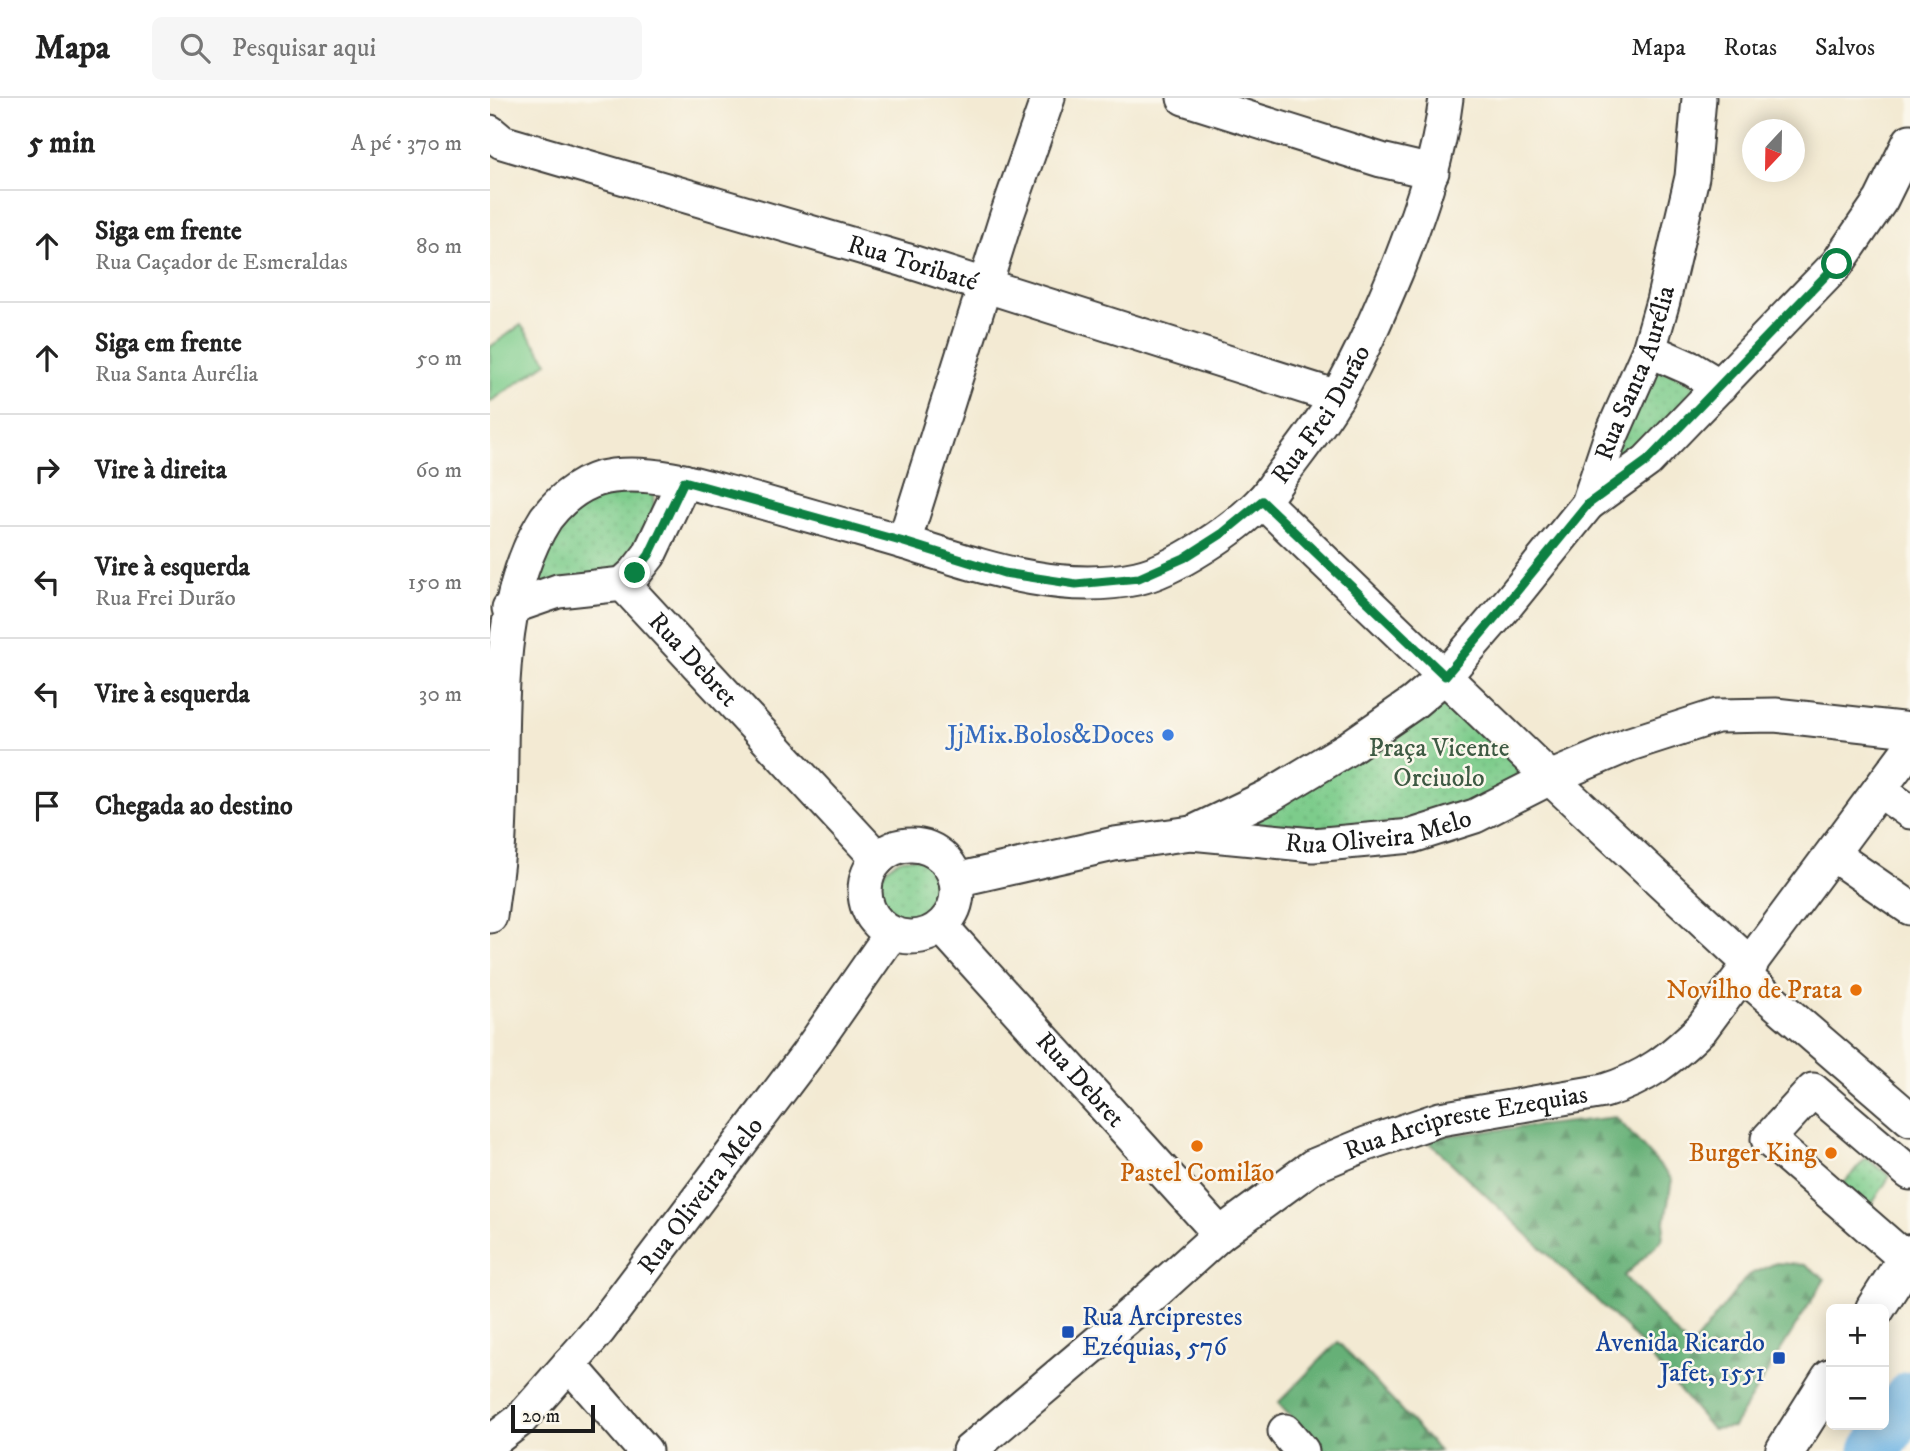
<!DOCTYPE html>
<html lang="pt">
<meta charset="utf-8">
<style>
body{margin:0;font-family:"IM FELL DW Pica",serif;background:#f6f6f6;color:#222}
.controls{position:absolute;right:21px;bottom:21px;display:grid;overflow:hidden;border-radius:10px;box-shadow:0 4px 18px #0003}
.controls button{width:63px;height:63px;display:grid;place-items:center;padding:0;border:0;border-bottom:2px solid #e0e0e0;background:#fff;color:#222;font:35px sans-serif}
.compass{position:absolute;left:1252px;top:21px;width:63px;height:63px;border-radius:50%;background:#fff;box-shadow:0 4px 18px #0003;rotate:202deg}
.scale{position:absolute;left:21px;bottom:18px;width:84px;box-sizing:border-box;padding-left:7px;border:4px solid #1c1c1c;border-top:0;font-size:19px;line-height:24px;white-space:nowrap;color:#1c1c1c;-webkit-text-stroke:5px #fbf7ec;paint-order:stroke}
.stop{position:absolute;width:21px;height:21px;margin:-16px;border:5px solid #0b8043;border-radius:50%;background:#fff}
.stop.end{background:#0b8043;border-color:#fff;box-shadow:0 2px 7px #0008}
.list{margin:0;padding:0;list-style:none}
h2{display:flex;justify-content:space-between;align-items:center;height:91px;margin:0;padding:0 28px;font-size:30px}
h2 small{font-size:23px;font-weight:400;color:#767676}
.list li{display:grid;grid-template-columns:46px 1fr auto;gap:21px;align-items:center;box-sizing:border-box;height:112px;padding:0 28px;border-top:2px solid #e0e0e0}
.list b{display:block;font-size:26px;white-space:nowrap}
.list p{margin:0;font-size:23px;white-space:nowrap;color:#767676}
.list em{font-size:23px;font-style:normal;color:#767676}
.icon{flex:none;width:38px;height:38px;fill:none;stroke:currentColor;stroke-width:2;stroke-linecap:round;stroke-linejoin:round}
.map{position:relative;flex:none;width:1420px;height:1353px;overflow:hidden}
header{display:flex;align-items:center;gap:42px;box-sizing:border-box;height:98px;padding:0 35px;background:#fff;border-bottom:2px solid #e0e0e0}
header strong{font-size:33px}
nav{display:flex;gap:38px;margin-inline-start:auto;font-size:24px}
.search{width:490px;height:63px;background:#f6f6f6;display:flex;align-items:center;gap:18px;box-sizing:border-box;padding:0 24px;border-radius:10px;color:#767676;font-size:26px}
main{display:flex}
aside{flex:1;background:#fff}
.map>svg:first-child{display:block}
</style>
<header>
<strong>Mapa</strong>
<div class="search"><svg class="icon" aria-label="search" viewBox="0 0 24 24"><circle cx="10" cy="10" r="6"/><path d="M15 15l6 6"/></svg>Pesquisar aqui</div>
<nav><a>Mapa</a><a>Rotas</a><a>Salvos</a></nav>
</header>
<main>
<aside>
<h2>5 min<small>A pé · 370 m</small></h2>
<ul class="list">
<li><svg class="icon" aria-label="ahead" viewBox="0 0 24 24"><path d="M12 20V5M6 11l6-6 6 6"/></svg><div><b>Siga em frente</b><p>Rua Caçador de Esmeraldas</p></div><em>80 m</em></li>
<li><svg class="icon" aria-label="ahead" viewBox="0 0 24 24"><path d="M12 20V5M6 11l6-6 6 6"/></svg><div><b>Siga em frente</b><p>Rua Santa Aurélia</p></div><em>50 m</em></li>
<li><svg class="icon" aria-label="right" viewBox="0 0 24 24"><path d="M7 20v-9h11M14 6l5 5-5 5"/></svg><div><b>Vire à direita</b></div><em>60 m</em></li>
<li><svg class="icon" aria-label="left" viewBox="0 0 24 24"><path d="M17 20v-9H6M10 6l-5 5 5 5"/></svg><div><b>Vire à esquerda</b><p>Rua Frei Durão</p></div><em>150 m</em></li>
<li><svg class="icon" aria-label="left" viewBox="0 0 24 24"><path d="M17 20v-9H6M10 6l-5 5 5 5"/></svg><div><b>Vire à esquerda</b></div><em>30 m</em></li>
<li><svg class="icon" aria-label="arrive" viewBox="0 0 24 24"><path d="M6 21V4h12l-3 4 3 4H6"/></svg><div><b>Chegada ao destino</b></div></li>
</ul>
</aside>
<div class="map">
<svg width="1420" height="1353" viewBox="0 0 1420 1353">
<defs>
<pattern id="forest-firs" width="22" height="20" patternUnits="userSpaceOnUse" patternTransform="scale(1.75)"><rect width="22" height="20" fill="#66b077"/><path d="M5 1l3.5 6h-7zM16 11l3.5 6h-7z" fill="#538e61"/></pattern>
<pattern id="park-dots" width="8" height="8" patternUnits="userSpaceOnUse" patternTransform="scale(1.75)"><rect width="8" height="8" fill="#7dcc8b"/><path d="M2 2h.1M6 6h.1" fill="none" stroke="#6baf77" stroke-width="1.8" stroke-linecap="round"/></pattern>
</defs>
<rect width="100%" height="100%" fill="#fbf7ec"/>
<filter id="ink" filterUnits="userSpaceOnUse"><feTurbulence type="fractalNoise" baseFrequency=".0143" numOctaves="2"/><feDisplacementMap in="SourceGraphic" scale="14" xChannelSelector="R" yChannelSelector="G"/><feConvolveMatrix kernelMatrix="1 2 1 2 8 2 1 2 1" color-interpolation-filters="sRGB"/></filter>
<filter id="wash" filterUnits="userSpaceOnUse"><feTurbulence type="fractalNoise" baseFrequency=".00686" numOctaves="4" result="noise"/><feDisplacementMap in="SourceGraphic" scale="28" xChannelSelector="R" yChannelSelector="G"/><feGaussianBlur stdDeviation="1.57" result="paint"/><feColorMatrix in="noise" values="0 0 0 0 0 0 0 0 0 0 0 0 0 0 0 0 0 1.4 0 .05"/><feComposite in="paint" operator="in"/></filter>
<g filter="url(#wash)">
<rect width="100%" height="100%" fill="#f3ead3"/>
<polygon fill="#7dcc8b" stroke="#4c7454" stroke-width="2" points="31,227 58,264 0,304 0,249"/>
<g fill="url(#forest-firs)" stroke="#41664a" stroke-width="2">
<polygon points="1126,1019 1182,1081 1172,1142 1134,1178 1200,1251 1258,1177 1286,1165 1316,1167 1335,1181 1243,1329 1222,1331 1137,1231 935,1040"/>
<polygon points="848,1244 949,1353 832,1353 788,1305"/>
</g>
<g fill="url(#park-dots)" stroke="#4c7454" stroke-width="2">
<polygon points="1163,266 1209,289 1167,337 1113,381"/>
<polygon points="163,388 164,416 131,479 27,499 91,394"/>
<polygon points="954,591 1042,677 969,714 841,735 749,728"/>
<circle cx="421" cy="793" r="33"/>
<polygon points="1376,1060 1400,1078 1375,1117 1346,1094"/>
</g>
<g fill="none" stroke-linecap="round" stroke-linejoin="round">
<polyline stroke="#6cb2e3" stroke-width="51" points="1385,1353 1420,1299"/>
</g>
</g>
<g filter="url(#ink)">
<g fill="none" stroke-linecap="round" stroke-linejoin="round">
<g stroke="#3c3b37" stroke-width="37">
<g id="minor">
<polyline points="694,0 891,62 942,74"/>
<path id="s1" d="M0 34 12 44 415 162 847 299"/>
<polyline points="1159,252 1202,271 1230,288"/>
<polyline points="772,403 1060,680 1261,867"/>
<polyline points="1098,406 1157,363 1347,166 1391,102 1420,43"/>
<polyline points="414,444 516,120 558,0"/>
<path id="s2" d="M133 486 388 761"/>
<polyline points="19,510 68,493 133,486 145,475 159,457 194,383"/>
<polyline points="1389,692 1420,714"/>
<path id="s3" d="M702 735 779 698 857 651 923 605 955 578 1019 504 1098 406 1119 343 1159 252 1173 203 1202 79 1209 0"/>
<circle cx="421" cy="793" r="46"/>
<polyline points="1342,756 1420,810"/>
<path id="s4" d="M466 782 624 746 701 735 823 747 922 738 985 718 1060 680 1140 646 1227 618 1285 617 1420 632"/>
<path id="s5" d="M0 818C3 791 8 764 9 737 15 635 0 507 56 420 73 398 96 381 123 378 166 373 210 387 251 398 306 414 362 429 416 445 491 468 568 497 647 480 684 472 745 431 772 403 781 394 788 381 796 371 814 347 833 323 848 297 872 255 888 217 907 172 929 116 949 60 956 0"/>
<path id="s6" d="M452 829 730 1136"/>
<polyline points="1253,877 1420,1021"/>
<polyline points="1417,1162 1278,1041 1323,992 1420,1075"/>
<polyline points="79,1266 155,1353"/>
<polyline points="795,1333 812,1353"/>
<path id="s7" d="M0 1345 30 1322 109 1232 316 958 401 836"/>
<path id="s8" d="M479 1353 647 1211 730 1136 823 1068 876 1046 950 1021 1114 993C1157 980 1180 961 1212 930L1420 650"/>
</g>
</g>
<g stroke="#3c3b37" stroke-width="42">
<g id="major">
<polyline points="1385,1211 1420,1156"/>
<polyline points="1295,1353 1341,1280"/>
</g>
</g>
<use href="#minor" stroke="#fff" stroke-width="33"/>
<use href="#major" stroke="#fff" stroke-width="38"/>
</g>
</g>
<g fill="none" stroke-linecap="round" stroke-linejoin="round" filter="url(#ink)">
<polyline stroke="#0b8043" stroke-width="9" points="145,475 159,457 194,383 414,444 514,475 586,486 649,480 694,460 733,435 772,403 955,578 1018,504 1098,406 1157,363 1347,166"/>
</g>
<circle fill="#3f7fe0" stroke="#fbf7ec" stroke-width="2.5" cx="678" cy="637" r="7"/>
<g fill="#e8710a" stroke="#fbf7ec" stroke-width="2.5">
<circle cx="1366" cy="892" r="7"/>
<circle cx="707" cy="1048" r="7"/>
<circle cx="1341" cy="1055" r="7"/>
</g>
<g fill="#1a4fb4" stroke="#fbf7ec" stroke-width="2.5">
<rect x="571" y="1227" width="14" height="14" rx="3.5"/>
<rect x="1282" y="1253" width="14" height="14" rx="3.5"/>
</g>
<g text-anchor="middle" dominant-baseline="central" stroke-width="5" stroke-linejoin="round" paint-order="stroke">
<g font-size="26" fill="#1c1c1c" stroke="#fbf7ec">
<text stroke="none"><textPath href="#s1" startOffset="444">Rua Toribaté</textPath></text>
<text stroke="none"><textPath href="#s3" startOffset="662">Rua Santa Aurélia</textPath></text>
<text stroke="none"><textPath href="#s5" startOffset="1279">Rua Frei Durão</textPath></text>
<text stroke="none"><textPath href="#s2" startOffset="103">Rua Debret</textPath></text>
<text stroke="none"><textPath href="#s4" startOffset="429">Rua Oliveira Melo</textPath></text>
<text stroke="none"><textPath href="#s6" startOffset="206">Rua Debret</textPath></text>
<text stroke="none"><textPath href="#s8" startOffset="607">Rua Arcipreste Ezequias</textPath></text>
<text stroke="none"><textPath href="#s7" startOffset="326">Rua Oliveira Melo</textPath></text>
</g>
<g font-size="26" fill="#366cbe" stroke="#fbf7ec" text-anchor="end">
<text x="664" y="637">JjMix.Bolos&amp;Doces</text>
</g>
<g font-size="26" fill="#3e5a43" stroke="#fbf7ec">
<text x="949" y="650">Praça Vicente<tspan x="949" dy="30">Orciuolo</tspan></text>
</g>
<g font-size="26" fill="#c56008" stroke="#fbf7ec" text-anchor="end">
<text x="1352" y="892">Novilho de Prata</text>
<text x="1327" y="1055">Burger King</text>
<text x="707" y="1075" text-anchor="middle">Pastel Comilão</text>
</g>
<g font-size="26" fill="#164399" stroke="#fbf7ec" text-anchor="start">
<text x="592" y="1219">Rua Arciprestes<tspan x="592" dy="30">Ezéquias, 576</tspan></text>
<text x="1275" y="1245" text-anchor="end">Avenida Ricardo<tspan x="1275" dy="30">Jafet, 1551</tspan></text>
</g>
</g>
</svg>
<div class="controls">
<button>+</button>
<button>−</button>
</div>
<svg class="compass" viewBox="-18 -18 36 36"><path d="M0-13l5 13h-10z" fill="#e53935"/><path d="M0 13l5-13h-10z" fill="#767676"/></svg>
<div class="scale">20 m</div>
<div class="stop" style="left:1347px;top:166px"></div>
<div class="stop end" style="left:145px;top:475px"></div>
</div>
</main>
